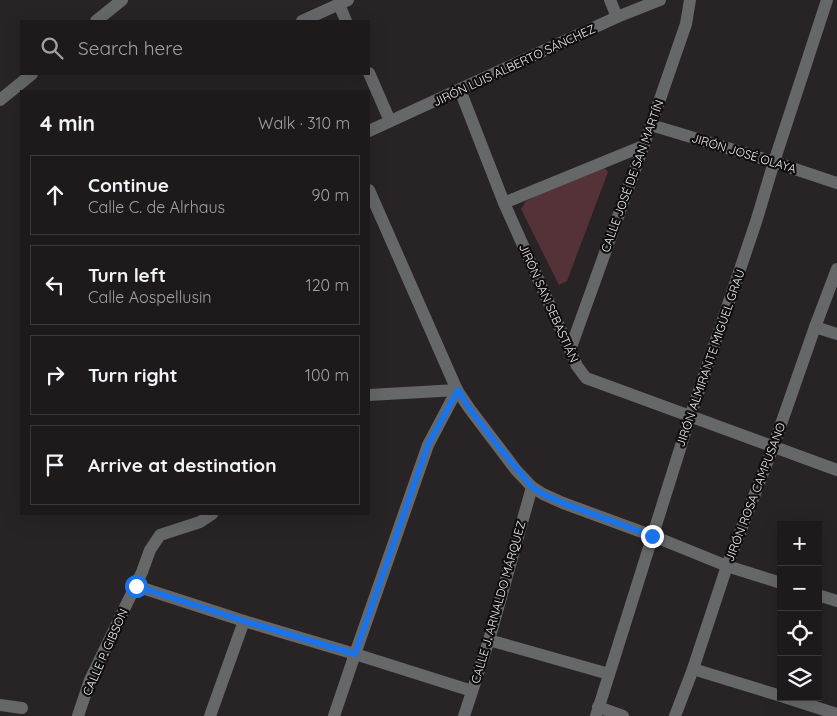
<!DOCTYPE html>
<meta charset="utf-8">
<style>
body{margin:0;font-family:Quicksand,sans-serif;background:#262324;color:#f1f3f6}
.controls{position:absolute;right:15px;bottom:15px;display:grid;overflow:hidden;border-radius:0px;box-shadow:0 5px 20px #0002}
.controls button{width:45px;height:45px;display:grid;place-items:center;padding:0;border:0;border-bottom:1px solid #3c383a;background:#1e1a1b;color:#f1f3f6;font:25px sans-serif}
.stop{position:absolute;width:15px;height:15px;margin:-11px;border:4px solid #1a73e8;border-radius:50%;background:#fff}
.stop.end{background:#1a73e8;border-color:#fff;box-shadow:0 1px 5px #0008}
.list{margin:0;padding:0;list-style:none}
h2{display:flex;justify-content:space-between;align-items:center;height:65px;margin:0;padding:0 20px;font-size:21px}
h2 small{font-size:16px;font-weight:400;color:#a1a1a3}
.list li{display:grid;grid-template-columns:32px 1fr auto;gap:15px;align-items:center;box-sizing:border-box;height:80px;margin:0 10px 10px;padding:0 10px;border:1px solid #3c383a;border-radius:0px}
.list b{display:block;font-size:19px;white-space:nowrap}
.list p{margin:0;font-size:16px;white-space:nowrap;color:#a1a1a3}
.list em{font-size:16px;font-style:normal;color:#a1a1a3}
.icon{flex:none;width:28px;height:28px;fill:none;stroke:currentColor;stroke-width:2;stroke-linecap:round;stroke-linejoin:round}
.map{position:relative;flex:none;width:837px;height:716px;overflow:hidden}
.search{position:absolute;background:#1e1a1b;box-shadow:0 5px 20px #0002;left:20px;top:20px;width:350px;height:55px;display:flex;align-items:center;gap:12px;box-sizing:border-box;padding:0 18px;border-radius:0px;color:#a1a1a3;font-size:19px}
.panel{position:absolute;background:#1e1a1b;box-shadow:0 5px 20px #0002;left:20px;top:90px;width:350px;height:425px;border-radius:0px}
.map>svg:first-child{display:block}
</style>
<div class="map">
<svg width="837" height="716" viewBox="0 0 837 716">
<rect width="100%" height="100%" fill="#282324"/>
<polygon fill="#553237" points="602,165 608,172 567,281 559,285 521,209 526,201"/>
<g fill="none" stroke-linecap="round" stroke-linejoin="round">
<g stroke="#656768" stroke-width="12">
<polyline points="610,0 617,17"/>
<polyline points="339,4 346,21"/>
<polyline points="96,21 122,0"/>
<polyline points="302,21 348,0"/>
<polyline points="369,73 390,121"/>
<polyline points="460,90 504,203 577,366 586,378 837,470"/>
<polyline points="0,100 32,74"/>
<polyline points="651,125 774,162 837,183"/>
<polyline points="369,131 617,17 660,0"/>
<polyline points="369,190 457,390 469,408 516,470 532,487 543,494 563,503 653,536 727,566 781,583"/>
<polyline points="504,203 643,146"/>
<polyline points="815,327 837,334"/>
<polyline points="570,350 651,125 686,24 690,0"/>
<polyline points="369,395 457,390"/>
<polyline points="136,586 244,621 355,654 472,691"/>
<polyline points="818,595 837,601"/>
<polyline points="489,640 609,674"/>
<polyline points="693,669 781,696"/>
<polyline points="784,697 837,714"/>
<polyline points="0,705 22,708"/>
<polyline points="598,707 623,716"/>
<polyline points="78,716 90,680 142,572 150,550 160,535 200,522 212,514"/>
<polyline points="210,716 244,621"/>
<polyline points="334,716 355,654 428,445 457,390"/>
<polyline points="464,716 489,640 532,487"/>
<polyline points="596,716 690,417 756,222 774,162 827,0"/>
<polyline points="675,716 693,669 727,566 773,447 815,327 837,269"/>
</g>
</g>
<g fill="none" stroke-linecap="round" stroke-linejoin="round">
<polyline stroke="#1a73e8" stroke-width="6" points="136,586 244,621 355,654 428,445 458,390 469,408 498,446 532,487 543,494 563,503 652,536"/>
</g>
<g text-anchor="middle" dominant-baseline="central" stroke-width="4.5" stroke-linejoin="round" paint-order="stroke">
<g font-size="12" fill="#f1edee" stroke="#0f0d0e">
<text transform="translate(514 65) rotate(-25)">JIRÓN LUIS ALBERTO SÁNCHEZ</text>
<text transform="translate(744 153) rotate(17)">JIRÓN JOSÉ OLAYA</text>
<text transform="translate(632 176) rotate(-70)">CALLE JOSÉ DE SAN MARTÍN</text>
<text transform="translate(549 303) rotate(66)">JIRÓN SAN SEBASTIÁN</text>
<text transform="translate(710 358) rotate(-71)">JIRÓN ALMIRANTE MIGUEL GRAU</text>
<text transform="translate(755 492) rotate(-69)">JIRÓN ROSA CAMPUSANO</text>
<text transform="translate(498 602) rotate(-74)">CALLE J. ARNALDO MÁRQUEZ</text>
<text transform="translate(105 652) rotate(-66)">CALLE P. GIBSON</text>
</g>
</g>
</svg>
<div class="controls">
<button>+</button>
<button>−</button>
<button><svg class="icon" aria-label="locate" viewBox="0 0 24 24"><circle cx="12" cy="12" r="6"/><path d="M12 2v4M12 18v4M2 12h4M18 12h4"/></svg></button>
<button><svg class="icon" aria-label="layers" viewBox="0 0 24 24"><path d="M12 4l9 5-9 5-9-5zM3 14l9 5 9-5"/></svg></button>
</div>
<div class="stop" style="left:136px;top:586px"></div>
<div class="stop end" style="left:652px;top:536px"></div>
<div class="search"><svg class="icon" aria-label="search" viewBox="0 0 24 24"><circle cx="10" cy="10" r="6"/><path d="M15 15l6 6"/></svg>Search here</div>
<section class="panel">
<h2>4 min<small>Walk · 310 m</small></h2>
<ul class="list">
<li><svg class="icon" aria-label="ahead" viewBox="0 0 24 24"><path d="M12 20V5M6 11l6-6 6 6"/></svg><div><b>Continue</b><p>Calle C. de Alrhaus</p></div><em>90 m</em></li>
<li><svg class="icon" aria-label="left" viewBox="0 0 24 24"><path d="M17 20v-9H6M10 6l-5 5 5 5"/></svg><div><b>Turn left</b><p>Calle Aospellusin</p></div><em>120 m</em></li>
<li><svg class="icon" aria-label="right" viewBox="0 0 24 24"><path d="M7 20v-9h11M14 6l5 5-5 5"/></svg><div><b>Turn right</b></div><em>100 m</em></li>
<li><svg class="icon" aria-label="arrive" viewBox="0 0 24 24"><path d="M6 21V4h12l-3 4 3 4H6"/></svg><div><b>Arrive at destination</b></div></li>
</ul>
</section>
</div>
